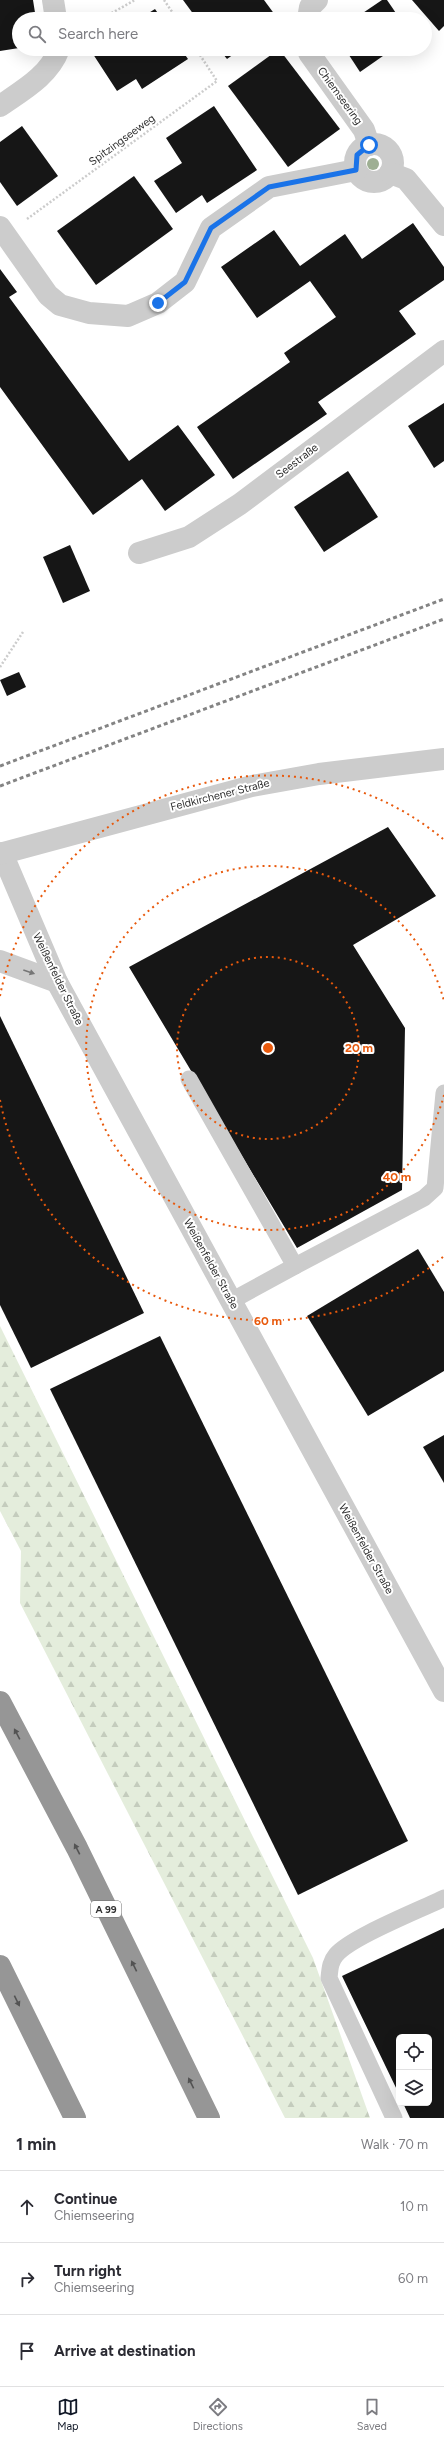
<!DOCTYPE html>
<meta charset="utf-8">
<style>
body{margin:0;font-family:Figtree,sans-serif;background:#f2f2f3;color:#2b2b33}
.controls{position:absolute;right:12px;bottom:12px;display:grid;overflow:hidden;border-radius:6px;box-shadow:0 4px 16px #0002}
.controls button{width:36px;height:36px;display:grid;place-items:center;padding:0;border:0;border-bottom:1px solid #e1e1e2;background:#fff;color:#2b2b33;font:20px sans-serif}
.stop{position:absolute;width:12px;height:12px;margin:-9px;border:3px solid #1a73e8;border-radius:50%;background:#fff}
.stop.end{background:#1a73e8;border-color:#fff;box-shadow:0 1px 4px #0008}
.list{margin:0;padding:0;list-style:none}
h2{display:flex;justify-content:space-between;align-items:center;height:52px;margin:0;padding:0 16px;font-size:17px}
h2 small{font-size:13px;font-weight:400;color:#7c7c81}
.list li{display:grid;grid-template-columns:26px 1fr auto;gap:12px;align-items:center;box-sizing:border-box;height:72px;padding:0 16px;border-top:1px solid #e1e1e2}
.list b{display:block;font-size:15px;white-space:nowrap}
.list p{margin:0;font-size:13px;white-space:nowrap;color:#7c7c81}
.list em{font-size:13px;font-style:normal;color:#7c7c81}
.icon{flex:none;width:22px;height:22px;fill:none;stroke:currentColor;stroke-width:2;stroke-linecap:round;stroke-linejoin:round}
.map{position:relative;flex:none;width:444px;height:2118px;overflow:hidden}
.search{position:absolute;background:#fff;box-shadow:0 4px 16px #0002;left:12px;right:12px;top:12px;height:44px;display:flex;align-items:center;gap:10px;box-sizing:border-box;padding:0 14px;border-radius:22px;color:#7c7c81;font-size:15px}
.sheet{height:268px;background:#fff}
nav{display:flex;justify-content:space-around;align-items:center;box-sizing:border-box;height:56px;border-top:1px solid #e1e1e2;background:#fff;font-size:11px;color:#7c7c81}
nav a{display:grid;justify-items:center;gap:2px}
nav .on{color:#111827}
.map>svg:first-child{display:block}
</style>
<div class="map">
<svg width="444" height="2118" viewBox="0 0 444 2118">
<defs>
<pattern id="forest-firs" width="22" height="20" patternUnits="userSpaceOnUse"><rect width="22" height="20" fill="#e4eddc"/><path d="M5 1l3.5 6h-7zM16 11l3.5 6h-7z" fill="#c4ccbd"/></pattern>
</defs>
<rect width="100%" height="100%" fill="#fff"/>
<polygon fill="url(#forest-firs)" points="0,1326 313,1958 370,2118 285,2118 20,1603 21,1551 0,1511"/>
<g fill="#161616">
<polygon points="0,0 33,0 36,19 19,19 19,48 0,51"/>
<polygon points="183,0 264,0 278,19 197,19"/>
<polygon points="382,0 387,0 400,19 354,19"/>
<polygon points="412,0 444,0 444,26 439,31"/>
<polygon points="155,9 162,19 139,19"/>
<polygon points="93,49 181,49 188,59 142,89 136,79 117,91 91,51"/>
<polygon points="219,49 241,49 227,59"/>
<polygon points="279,49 340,129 288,167 228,86"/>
<polygon points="345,49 393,49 360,72"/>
<polygon points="214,106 257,170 207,203 202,195 176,213 154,181 182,163 166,138"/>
<polygon points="22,126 58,176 17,206 0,182 0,142"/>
<polygon points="134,176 173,229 96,285 57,231"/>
<polygon points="413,223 444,267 444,280 399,311 416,334 318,402 327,414 233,479 197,427 290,362 284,353 336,317 310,281 257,318 221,267 274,230 300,266 345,234 362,259"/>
<polygon points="0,269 17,292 9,297 129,461 178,425 215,475 165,511 142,479 93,515 0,387"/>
<polygon points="444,403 444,461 434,468 408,426"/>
<polygon points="348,471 378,517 324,552 294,507"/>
<polygon points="70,545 90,591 63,603 43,557"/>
<polygon points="19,672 26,687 7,696 0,680"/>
<polygon points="388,827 436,896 353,945 405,1028 402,1190 297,1248 129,967"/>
<polygon points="0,1016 144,1313 31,1368 0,1305"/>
<polygon points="418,1249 444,1292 444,1371 368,1416 307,1316"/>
<polygon points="160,1336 408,1841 298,1895 50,1389"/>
<polygon points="444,1435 444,1483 423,1447"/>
<polygon points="444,1928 444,2118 410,2118 403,2103 429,2103 429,2037 399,2037 399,2094 342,1976"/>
</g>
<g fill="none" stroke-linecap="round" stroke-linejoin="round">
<g stroke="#ccc" stroke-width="2.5" stroke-dasharray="2 2" stroke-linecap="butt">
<polyline points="164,0 177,19"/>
<polyline points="101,19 135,0"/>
<polyline points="27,219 217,81 196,49"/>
<polyline points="0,667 23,632"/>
</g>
<g stroke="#ccc" stroke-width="17">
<polyline points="189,1079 295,1266 424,1198 435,1188 444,1093"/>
<polyline points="231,1301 295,1266"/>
<path d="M394 2118 329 1978C330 1969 330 1962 336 1955 351 1937 420 1910 444 1898"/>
</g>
<g stroke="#ccc" stroke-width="22">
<polyline points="53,0 56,19"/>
<polyline points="308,19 310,7 317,0"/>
<polyline points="309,49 309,53 364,130 369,145"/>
<path d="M0 106C23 90 49 76 59 49"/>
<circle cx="374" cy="163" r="19"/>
<polyline points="390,173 406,179 444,225"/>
<polyline points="0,227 48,295 60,305 89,313 128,316 158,303 185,282 211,228 269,187 356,170"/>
<polyline points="139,553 189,537 240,504 444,351"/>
</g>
<g stroke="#ccc" stroke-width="22">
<polyline points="2,853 57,982 444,1691"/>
<polyline points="0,854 252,786 319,774 444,759"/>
<polyline points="0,961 57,982"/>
</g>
<g stroke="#969696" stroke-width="22">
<polyline points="0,1702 77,1848 209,2118"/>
<polyline points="0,1966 75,2118"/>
</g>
<g stroke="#848484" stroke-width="3" stroke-dasharray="4 3" stroke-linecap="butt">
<polyline points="0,766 444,599"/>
<polyline points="0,786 444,619"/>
</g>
</g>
<circle fill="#9eaf93" cx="373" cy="164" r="6"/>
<defs><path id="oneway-solid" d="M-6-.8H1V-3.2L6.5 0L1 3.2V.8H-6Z"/></defs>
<use fill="#767676" href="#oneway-solid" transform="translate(29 972) rotate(19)"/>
<g fill="#535353">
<use href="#oneway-solid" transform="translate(17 1734) rotate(-118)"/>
<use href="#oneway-solid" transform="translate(77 1849) rotate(-117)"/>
<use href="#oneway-solid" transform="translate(134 1966) rotate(-116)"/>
<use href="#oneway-solid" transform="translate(17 2001) rotate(64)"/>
<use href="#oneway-solid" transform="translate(191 2083) rotate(-116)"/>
</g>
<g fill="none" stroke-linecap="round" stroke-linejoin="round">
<polyline stroke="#1a73e8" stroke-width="5" points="158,303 185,282 211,228 269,187 356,170 357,155 369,145"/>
</g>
<g fill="none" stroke="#e8590c" stroke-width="2" stroke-dasharray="2 4">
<circle cx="268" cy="1048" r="91"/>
<path d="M444 1095A182 182 0 1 1 444 1001"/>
<path d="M443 1257A273 273 0 0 1 0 1100M0 996A273 273 0 0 1 443 839"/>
</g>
<g text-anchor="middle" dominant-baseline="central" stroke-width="4" stroke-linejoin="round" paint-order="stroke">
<rect fill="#fff" stroke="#6d6d6d" stroke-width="1" x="91" y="1901" width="30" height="16" rx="3"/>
<g font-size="10" font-weight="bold" fill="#2f2f2f">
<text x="106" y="1909">A 99</text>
</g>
<g font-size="11" fill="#2f2f2f" stroke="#fff">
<text transform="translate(340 96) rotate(54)">Chiemseering</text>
<text transform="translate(122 140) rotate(-36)">Spitzingseeweg</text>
<text transform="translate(297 461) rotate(-37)">Seestraße</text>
<text transform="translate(220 795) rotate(-14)">Feldkirchener Straße</text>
<text transform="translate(58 979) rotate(64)">Weißenfelder Straße</text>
<text transform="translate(211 1264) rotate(61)">Weißenfelder Straße</text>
<text transform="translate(366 1549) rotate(61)">Weißenfelder Straße</text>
</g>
</g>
<circle cx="268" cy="1048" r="6" fill="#e8590c" stroke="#fff" stroke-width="2"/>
<g font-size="12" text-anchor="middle" font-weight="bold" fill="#e8590c" stroke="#fff" stroke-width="4" stroke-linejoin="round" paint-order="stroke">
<text x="359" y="1052">20 m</text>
<text x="397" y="1181">40 m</text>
<text x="268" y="1325">60 m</text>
</g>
</svg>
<div class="controls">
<button><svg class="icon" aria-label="locate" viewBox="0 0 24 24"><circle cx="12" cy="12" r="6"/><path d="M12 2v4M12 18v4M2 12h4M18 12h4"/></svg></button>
<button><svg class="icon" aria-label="layers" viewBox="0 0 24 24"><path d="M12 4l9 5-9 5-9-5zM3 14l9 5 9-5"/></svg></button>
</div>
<div class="stop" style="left:369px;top:145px"></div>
<div class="stop end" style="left:158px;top:303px"></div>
<div class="search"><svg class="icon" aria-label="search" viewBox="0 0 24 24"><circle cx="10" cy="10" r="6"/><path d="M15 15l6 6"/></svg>Search here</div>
</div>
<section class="sheet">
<h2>1 min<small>Walk · 70 m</small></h2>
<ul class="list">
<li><svg class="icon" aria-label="ahead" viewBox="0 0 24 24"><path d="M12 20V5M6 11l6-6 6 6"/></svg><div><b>Continue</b><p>Chiemseering</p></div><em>10 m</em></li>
<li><svg class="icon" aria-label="right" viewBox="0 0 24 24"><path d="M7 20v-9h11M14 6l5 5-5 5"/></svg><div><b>Turn right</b><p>Chiemseering</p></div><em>60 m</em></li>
<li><svg class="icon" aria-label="arrive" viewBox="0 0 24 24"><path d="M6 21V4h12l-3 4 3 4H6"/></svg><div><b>Arrive at destination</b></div></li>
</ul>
</section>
<nav>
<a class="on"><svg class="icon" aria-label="map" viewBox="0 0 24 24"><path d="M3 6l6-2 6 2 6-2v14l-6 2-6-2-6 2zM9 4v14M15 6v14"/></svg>Map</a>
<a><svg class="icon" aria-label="directions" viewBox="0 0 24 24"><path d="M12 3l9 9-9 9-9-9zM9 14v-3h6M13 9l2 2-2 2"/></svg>Directions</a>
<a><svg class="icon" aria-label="saved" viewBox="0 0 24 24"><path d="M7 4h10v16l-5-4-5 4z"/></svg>Saved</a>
</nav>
